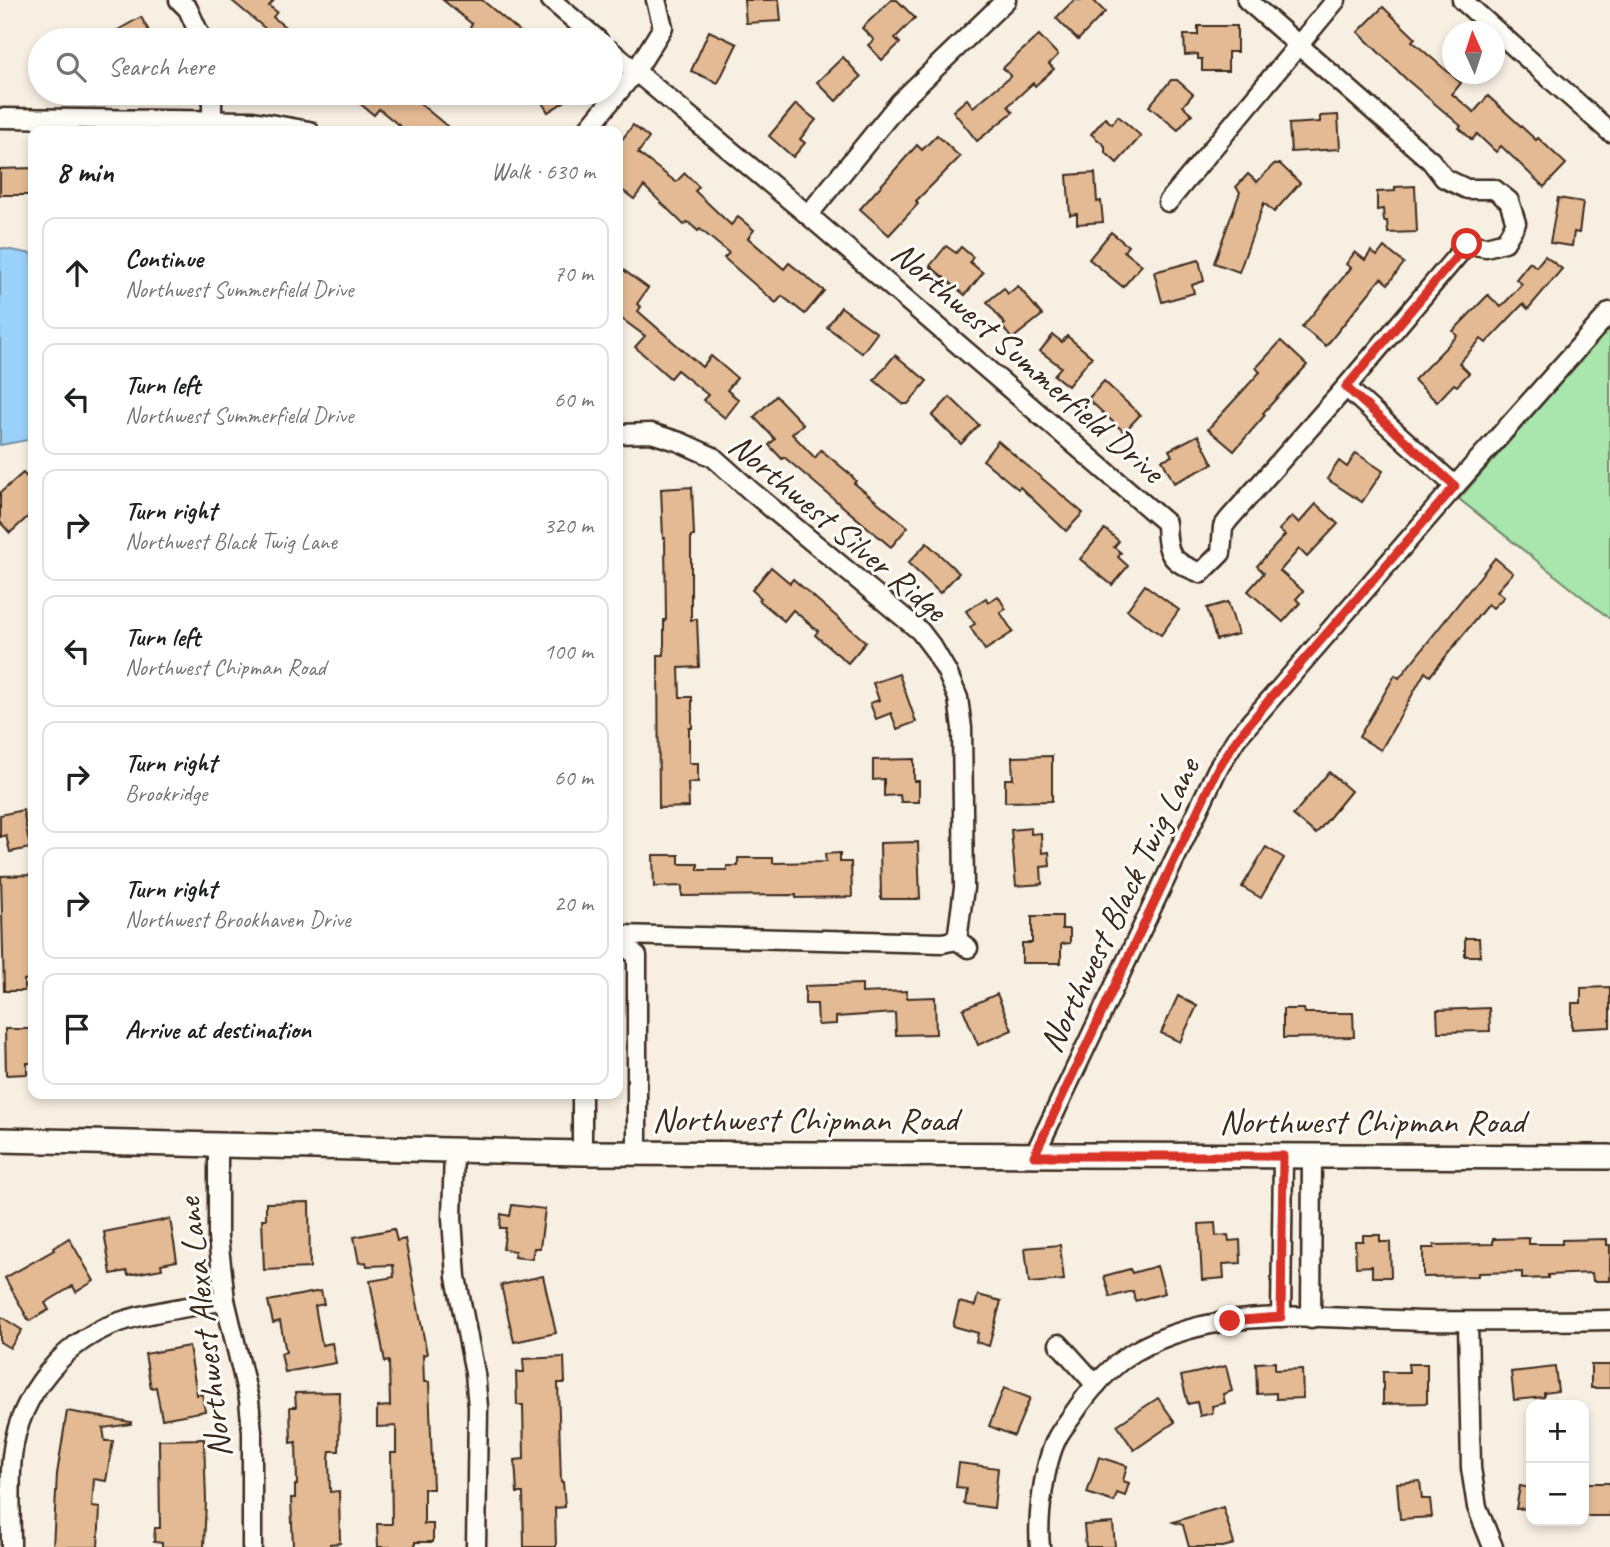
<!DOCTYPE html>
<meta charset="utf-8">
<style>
body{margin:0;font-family:Caveat,sans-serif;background:#f2f2f2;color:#202124}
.controls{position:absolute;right:21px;bottom:21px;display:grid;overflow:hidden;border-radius:14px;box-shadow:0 4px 10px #0003}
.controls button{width:63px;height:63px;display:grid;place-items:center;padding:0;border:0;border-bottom:2px solid #e0e0e0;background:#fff;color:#202124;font:35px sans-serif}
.compass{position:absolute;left:1442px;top:21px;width:63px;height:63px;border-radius:50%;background:#fff;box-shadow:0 4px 10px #0003;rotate:357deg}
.stop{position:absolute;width:21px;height:21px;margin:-16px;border:5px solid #d93025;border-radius:50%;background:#fff}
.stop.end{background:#d93025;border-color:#fff;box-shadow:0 2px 7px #0008}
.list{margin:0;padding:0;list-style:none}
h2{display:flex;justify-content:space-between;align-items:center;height:91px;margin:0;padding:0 28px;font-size:30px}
h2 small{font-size:23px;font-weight:400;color:#757577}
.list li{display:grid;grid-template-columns:46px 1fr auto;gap:21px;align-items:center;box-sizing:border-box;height:112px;margin:0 14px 14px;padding:0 14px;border:2px solid #e0e0e0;border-radius:14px}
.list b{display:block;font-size:26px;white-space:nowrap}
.list p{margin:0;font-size:23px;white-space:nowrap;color:#757577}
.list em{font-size:23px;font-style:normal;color:#757577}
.icon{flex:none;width:38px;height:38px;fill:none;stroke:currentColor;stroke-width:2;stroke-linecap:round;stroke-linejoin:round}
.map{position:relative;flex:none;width:1610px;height:1547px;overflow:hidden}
.search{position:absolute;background:#fff;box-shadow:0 4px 10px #0003;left:28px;top:28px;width:595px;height:77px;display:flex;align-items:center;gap:18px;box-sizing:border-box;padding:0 24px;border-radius:38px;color:#757577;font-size:26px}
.panel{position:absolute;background:#fff;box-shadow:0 4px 10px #0003;left:28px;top:126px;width:595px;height:973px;border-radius:14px}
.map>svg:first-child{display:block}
</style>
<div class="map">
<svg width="1610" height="1547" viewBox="0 0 1610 1547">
<rect width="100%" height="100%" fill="#f8efe3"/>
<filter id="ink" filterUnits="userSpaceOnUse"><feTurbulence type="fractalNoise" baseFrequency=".0143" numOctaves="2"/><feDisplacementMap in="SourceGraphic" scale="14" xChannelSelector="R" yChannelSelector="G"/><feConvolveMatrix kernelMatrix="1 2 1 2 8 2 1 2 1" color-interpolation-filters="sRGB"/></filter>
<g filter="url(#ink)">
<polygon fill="#a8e6ad" stroke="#728866" stroke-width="2" points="1610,327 1610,619 1459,499"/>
<polygon fill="#9bd2fa" stroke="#758fa2" stroke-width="2" points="0,248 33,254 33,439 0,445"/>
<g fill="#e4ba94" stroke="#3b2a1e" stroke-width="2">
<polygon points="231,0 274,0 269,6 277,12 273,17 301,40 279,40"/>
<polygon points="443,0 482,0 530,40 486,40 470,27 472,24"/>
<polygon points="744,0 779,0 781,21 746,23"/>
<polygon points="891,0 897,0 915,18 895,38 900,43 882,60 868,45 874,40 862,28"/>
<polygon points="1074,0 1093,0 1105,12 1078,40 1056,18"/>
<polygon points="1383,7 1415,38 1412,41 1461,83 1452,94 1474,112 1488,96 1536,140 1538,138 1566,164 1544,187 1501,146 1496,152 1477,134 1472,140 1459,128 1461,126 1406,79 1358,32"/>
<polygon points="141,17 154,40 100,40"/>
<polygon points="1198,26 1237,26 1237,52 1228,52 1228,71 1202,71 1202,59 1198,59 1198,54 1185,55 1184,35 1198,35"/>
<polygon points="709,31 737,44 718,83 691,71"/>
<polygon points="1039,35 1058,55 1049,64 1054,69 1035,86 1033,83 1008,106 1013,112 977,141 953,111 967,99 973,107 1011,76 1003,68"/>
<polygon points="843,57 861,77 836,101 817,82"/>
<polygon points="1171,80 1177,80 1193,94 1183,106 1192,114 1178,130 1149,106"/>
<polygon points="347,93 407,93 453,131 406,131 379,109 374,115"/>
<polygon points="536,93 578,93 548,112"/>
<polygon points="796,104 816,120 800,139 805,143 793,157 769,136"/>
<polygon points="1338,115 1340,149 1291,152 1289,124 1320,122 1320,116"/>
<polygon points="1118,116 1141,136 1117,163 1105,152 1105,146 1091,134 1105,118 1112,124"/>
<polygon points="633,125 649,138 638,153 676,182 685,173 699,187 695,191 731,225 738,217 754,230 748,238 784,269 789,263 824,291 805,314 782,296 776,303 724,258 729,253 700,229 698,231 688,222 684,225 644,186 634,199 618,187 618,145"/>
<polygon points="937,135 960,157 916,201 918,204 889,235 860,209 917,145 922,150"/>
<polygon points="1274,164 1280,164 1300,183 1274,212 1264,203 1239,272 1214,263 1240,192 1236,187 1248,174 1257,182"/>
<polygon points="33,168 33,195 0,195 0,169"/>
<polygon points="1095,173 1097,202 1101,201 1103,222 1077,224 1077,214 1070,215 1067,175"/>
<polygon points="1415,186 1417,232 1388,233 1387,221 1384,221 1383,209 1377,210 1377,192 1395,191 1395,187"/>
<polygon points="1558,198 1583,202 1579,233 1574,232 1572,246 1550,243"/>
<polygon points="1111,232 1128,246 1124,251 1142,265 1123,287 1089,259"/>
<polygon points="946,246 956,253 961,247 973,257 970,262 983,273 965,295 930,266"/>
<polygon points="1384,247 1404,263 1388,284 1381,278 1326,346 1302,327 1351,268 1346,264 1355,252 1365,260 1371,251 1377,256"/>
<polygon points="1545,256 1562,269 1528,309 1523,304 1486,343 1481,339 1459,363 1469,373 1457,386 1454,384 1437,402 1414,380 1457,336 1453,331 1488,295 1501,307 1522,284 1516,279 1530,262 1536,267"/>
<polygon points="1199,260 1204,281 1192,285 1194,293 1162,302 1154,272"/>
<polygon points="618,266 648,288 637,304 641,307 638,311 702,367 711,356 737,378 727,390 739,400 725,418 703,400 708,395 677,370 670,378 635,347 645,336 618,316"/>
<polygon points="1018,286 1042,315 1012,339 1002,326 1005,324 987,302 1004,288 1008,294"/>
<polygon points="841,307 877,333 862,353 827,327"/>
<polygon points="1053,335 1062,342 1067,336 1092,357 1068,386 1054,375 1061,367 1040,351"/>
<polygon points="1281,341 1307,365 1263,413 1265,415 1234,451 1208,429 1260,372 1256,368"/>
<polygon points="895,355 927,381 908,404 903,404 874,380"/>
<polygon points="1104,381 1140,415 1124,432 1088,399"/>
<polygon points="776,396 803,424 792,434 815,458 821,450 850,474 856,481 854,483 908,527 891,547 784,457 782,459 769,445 775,439 754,417"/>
<polygon points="950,397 979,425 961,444 932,416"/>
<polygon points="1198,435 1213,464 1174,483 1162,460 1172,456 1169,450"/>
<polygon points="998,441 1083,513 1066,531 1020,487 1018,489 983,460"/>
<polygon points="1356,453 1383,471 1362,502 1327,479 1339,461 1347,467"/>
<polygon points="23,473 33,484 33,512 10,533 0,522 0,493"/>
<polygon points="692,487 694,536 691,536 691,620 697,619 699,667 679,668 680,697 692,697 692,728 689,728 689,763 698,763 698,782 688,783 689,807 659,808 658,655 664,655 664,620 666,620 665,538 663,538 661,489"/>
<polygon points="1316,504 1338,524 1307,557 1299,549 1280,571 1303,591 1296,599 1300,603 1283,622 1248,591 1264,573 1257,566 1285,535 1279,530 1292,516 1299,523"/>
<polygon points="1105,529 1119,541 1114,547 1121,553 1118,557 1128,566 1112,585 1080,559"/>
<polygon points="927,543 959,573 940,593 908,563"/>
<polygon points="1495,558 1513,573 1497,591 1504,597 1493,608 1488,604 1430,676 1425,672 1381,750 1359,737 1395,675 1399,678"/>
<polygon points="771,567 790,583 793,579 866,642 848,663 815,635 818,631 793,610 784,621 759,600 761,598 752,590"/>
<polygon points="1145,585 1179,610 1161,635 1127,610"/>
<polygon points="998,596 1006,609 1000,612 1013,632 985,650 970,627 975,624 966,611 986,598 988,602"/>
<polygon points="1228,602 1238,634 1216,640 1207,608"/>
<polygon points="899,674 916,722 897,729 891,713 876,719 870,703 879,700 873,683"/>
<polygon points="1052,756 1052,801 1005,802 1005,779 1013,779 1012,757"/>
<polygon points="914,759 914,781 919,781 919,802 901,802 900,795 884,796 884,779 873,780 873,760"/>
<polygon points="1329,772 1351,791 1316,834 1293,815"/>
<polygon points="23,810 30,848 10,852 6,835 0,837 0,815"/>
<polygon points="1031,828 1031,834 1041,833 1042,853 1049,852 1050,866 1041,867 1042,884 1016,886 1011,830"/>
<polygon points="918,842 920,899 881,899 880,843"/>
<polygon points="1266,847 1284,858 1261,898 1242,887"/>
<polygon points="840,853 840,862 851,862 852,897 796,898 796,895 682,896 682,886 654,887 653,855 679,855 679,864 698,864 698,870 727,870 727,866 738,866 738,858 773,858 773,863 826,862 825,854"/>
<polygon points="33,875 33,979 24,980 24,991 4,991 1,876"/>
<polygon points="1032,916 1062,916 1062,929 1070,929 1070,943 1061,944 1061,963 1022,963 1022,943 1032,943"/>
<polygon points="1465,938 1479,938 1480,956 1465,956"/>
<polygon points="862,984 862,993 907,991 907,998 935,997 936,1034 896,1035 895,1013 836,1017 836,1024 818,1025 817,1004 805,1004 805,986"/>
<polygon points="1610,987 1610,1027 1572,1029 1572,1003 1581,1003 1581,988"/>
<polygon points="997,994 1012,1030 978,1045 963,1009"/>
<polygon points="1178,996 1197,1006 1180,1042 1161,1033"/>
<polygon points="1489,1008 1490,1031 1438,1032 1437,1010"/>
<polygon points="1283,1009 1304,1009 1305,1013 1353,1013 1354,1037 1283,1038"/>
<polygon points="5,1029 33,1029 33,1063 27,1063 27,1074 6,1075"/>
<polygon points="309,1202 310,1268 264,1270 262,1219 266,1219 266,1203"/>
<polygon points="512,1205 545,1209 540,1248 534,1248 532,1259 514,1257 515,1251 503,1249 506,1228 500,1228 501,1214 510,1216"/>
<polygon points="170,1219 177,1261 161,1264 162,1269 128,1275 127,1271 111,1274 104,1232"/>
<polygon points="1215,1223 1216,1236 1228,1235 1229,1241 1240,1240 1241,1263 1223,1264 1224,1278 1202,1280 1199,1224"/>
<polygon points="394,1229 397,1241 405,1239 427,1354 423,1355 424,1382 429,1382 433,1489 424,1489 424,1524 433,1524 433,1542 415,1542 415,1547 378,1547 377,1524 392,1524 391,1453 396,1453 396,1426 377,1427 377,1407 390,1406 389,1361 385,1362 370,1281 394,1277 393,1265 367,1266 366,1262 359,1263 354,1237"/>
<polygon points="1363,1235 1380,1235 1380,1242 1390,1242 1391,1277 1372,1277 1372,1266 1356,1267 1355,1241 1363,1241"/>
<polygon points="69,1238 94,1281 76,1292 73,1286 45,1303 49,1310 29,1321 5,1278 54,1250 53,1248"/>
<polygon points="1529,1238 1529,1244 1562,1244 1562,1240 1607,1239 1607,1245 1610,1245 1610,1281 1593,1281 1592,1273 1548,1275 1548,1278 1522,1279 1522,1272 1478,1273 1478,1276 1423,1277 1423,1248 1434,1248 1434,1245 1493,1244 1493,1239"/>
<polygon points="1060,1245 1064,1280 1029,1283 1025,1248"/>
<polygon points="1157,1266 1165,1293 1135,1301 1133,1291 1110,1297 1104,1276 1130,1269 1132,1273"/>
<polygon points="543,1276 556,1333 514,1342 501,1285"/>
<polygon points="321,1291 324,1304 315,1306 322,1345 332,1343 336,1363 285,1372 281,1353 286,1352 280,1321 273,1323 268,1301"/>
<polygon points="978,1295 1001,1301 989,1346 976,1342 978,1333 953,1326 959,1302 975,1306"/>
<polygon points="0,1316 22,1330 10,1348 0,1342"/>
<polygon points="189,1346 197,1395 202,1394 205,1411 162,1419 156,1387 151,1388 145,1354"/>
<polygon points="564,1357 565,1383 558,1383 561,1482 563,1482 565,1507 555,1508 556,1547 524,1547 523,1493 517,1493 515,1460 524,1459 523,1405 517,1405 516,1372 524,1372 523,1359"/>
<polygon points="1275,1362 1275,1370 1302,1369 1303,1398 1276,1399 1276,1393 1257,1394 1256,1363"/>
<polygon points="1408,1364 1427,1364 1427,1403 1383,1404 1383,1372 1409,1372"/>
<rect x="1591" y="1365" width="19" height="23"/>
<polygon points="1226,1366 1232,1391 1223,1394 1225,1403 1212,1406 1213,1413 1200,1416 1197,1402 1188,1404 1181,1376"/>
<polygon points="1555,1367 1558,1391 1544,1393 1544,1397 1514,1400 1511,1372"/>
<polygon points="1004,1388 1030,1398 1014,1436 989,1426"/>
<polygon points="340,1392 339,1451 330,1451 329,1459 330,1492 339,1491 340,1543 330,1544 330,1547 293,1547 291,1498 295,1498 295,1485 297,1485 296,1442 291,1443 290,1407 296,1407 295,1393"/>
<polygon points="1158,1398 1175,1422 1134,1450 1117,1425"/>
<polygon points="67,1411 131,1422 131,1424 103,1428 105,1441 113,1441 106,1481 94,1479 92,1507 100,1508 98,1547 53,1547 57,1474"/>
<polygon points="204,1439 206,1501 204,1547 162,1547 162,1543 154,1542 155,1528 160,1528 159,1440"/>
<polygon points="1099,1457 1127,1466 1123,1481 1129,1483 1125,1496 1117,1493 1114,1502 1087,1493"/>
<polygon points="959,1463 998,1468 994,1508 964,1504 966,1488 956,1487"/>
<polygon points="1420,1481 1422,1499 1430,1499 1432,1517 1400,1519 1397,1483"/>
<rect x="1584" y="1483" width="26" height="33"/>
<polygon points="1520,1486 1531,1488 1531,1508 1516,1509"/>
<polygon points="1223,1507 1234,1544 1223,1547 1189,1547 1183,1525 1173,1522"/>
<polygon points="1113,1523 1115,1547 1086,1547 1084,1525"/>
</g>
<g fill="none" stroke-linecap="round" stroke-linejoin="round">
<g stroke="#3b2a1e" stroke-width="23">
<g id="street">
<polyline points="179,0 188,9 202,40"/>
<polyline points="551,0 598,40"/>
<polyline points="1462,0 1610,132"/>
<path d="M611 51 808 215 1166 523C1167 556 1170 561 1201 573L1221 553 1223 527 1229 519 1346 387 1467 244 1486 247 1505 242 1516 223 1509 201 1494 189H1467L1444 178 1431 161 1247 0"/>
<polyline points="0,118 253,121 309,131"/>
<polyline points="212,120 212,93"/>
<polyline points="586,131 635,72 663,27 656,0"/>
<polyline points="1168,202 1336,0"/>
<polyline points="808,215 900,102 1006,0"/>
<polyline points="1346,387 1455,486"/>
<polyline points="618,434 651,433 680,442 713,457 751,491 920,631 933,648 947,672 958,698 962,728 964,888 957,940 968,948"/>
<polyline points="618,935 942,943 957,940"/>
<polyline points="618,940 637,956 637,1153"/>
<polyline points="218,1145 218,1238 225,1300 249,1400 252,1432 252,1547"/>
<polyline points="454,1151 452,1218 456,1277 475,1373 478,1407 476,1547"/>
<polyline points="582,1153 582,1094"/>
<polyline points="1034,1156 1217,770 1236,739 1455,486 1610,312"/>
<polyline points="1281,1317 1283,1156"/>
<polyline points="1311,1318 1312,1156"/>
<polyline points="1468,1322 1471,1468 1477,1507 1493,1547"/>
<polyline points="1059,1344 1096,1385"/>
<path d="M11 1547C11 1517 9 1486 12 1456 19 1394 66 1337 126 1320 158 1310 193 1307 225 1300"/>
<path d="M1040 1547C1037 1519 1044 1464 1057 1438 1061 1430 1067 1423 1072 1416 1088 1392 1109 1367 1134 1352 1220 1302 1330 1319 1425 1321 1486 1322 1548 1321 1610 1320"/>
</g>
</g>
<g stroke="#3b2a1e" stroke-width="28">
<polyline id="secondary" points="0,1140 582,1153 1610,1157"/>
</g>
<use href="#street" stroke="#fdfcf7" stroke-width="18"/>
<use href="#secondary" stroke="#fdfcf7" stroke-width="23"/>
</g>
</g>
<g fill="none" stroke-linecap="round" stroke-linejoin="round" filter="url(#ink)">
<polyline stroke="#d93025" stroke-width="9" points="1230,1321 1281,1317 1283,1156 1034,1156 1217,770 1237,739 1268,701 1455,486 1346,387 1467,244"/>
</g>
<g text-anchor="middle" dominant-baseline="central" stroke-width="6" stroke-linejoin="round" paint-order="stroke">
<g font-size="35" fill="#3b2a1e" stroke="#fdfcf7">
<text transform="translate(1028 362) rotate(41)">Northwest Summerfield Drive</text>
<text transform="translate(838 527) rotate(40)">Northwest Silver Ridge</text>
<text transform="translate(1119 905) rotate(-64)">Northwest Black Twig Lane</text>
<text x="805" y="1119">Northwest Chipman Road</text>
<text x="1372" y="1121">Northwest Chipman Road</text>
<text transform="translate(204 1328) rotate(-97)">Northwest Alexa Lane</text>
</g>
</g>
</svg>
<div class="controls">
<button>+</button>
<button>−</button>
</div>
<svg class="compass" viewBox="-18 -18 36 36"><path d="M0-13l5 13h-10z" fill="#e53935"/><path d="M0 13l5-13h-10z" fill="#757577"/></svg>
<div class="stop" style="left:1467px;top:244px"></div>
<div class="stop end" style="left:1230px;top:1321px"></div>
<div class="search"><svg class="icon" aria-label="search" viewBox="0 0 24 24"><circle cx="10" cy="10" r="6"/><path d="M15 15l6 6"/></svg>Search here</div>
<section class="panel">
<h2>8 min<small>Walk · 630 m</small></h2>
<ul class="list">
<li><svg class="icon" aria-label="ahead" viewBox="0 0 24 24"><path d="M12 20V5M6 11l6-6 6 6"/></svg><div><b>Continue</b><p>Northwest Summerfield Drive</p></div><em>70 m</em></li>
<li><svg class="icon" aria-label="left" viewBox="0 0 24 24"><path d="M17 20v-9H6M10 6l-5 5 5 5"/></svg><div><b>Turn left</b><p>Northwest Summerfield Drive</p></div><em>60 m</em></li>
<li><svg class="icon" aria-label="right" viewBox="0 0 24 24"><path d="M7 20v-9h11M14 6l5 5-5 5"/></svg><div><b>Turn right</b><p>Northwest Black Twig Lane</p></div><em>320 m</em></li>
<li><svg class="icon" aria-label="left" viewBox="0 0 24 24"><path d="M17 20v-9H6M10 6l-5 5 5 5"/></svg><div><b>Turn left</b><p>Northwest Chipman Road</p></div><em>100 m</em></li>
<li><svg class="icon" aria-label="right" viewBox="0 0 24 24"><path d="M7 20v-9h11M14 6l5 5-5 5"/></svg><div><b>Turn right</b><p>Brookridge</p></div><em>60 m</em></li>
<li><svg class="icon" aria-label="right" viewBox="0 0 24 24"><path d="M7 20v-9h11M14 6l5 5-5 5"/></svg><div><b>Turn right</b><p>Northwest Brookhaven Drive</p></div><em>20 m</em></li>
<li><svg class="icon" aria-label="arrive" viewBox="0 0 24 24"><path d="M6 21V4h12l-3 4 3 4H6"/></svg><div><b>Arrive at destination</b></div></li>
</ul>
</section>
</div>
